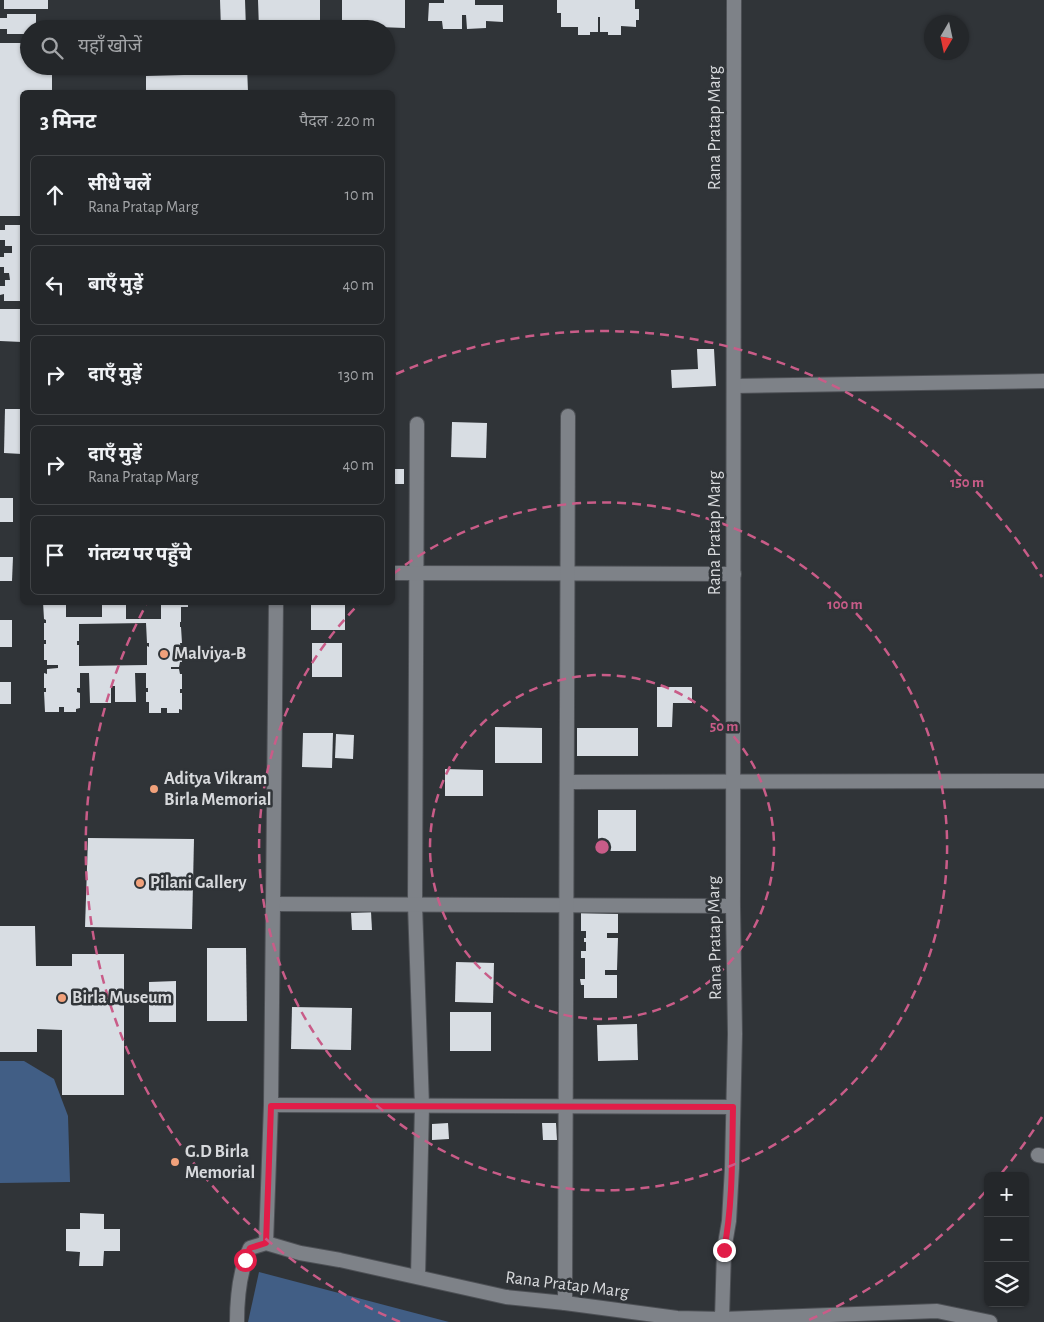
<!DOCTYPE html>
<html lang="hi">
<meta charset="utf-8">
<style>
body{margin:0;font-family:"Alegreya Sans","Noto Sans Devanagari",sans-serif;background:#2c2f32;color:#f1f3f6}
.controls{position:absolute;right:15px;bottom:15px;display:grid;overflow:hidden;border-radius:8px;box-shadow:0 1px 4px #0004}
.controls button{width:45px;height:45px;display:grid;place-items:center;padding:0;border:0;border-bottom:1px solid #414447;background:#24272a;color:#f1f3f6;font:25px sans-serif}
.compass{position:absolute;left:924px;top:15px;width:45px;height:45px;border-radius:50%;background:#24272a;box-shadow:0 1px 4px #0004;rotate:189deg}
.stop{position:absolute;width:15px;height:15px;margin:-11px;border:4px solid #e11d48;border-radius:50%;background:#fff}
.stop.end{background:#e11d48;border-color:#fff;box-shadow:0 1px 5px #0008}
.list{margin:0;padding:0;list-style:none}
h2{display:flex;justify-content:space-between;align-items:center;height:65px;margin:0;padding:0 20px;font-size:21px}
h2 small{font-size:16px;font-weight:400;color:#a3a5a8}
.list li{display:grid;grid-template-columns:32px 1fr auto;gap:15px;align-items:center;box-sizing:border-box;height:80px;margin:0 10px 10px;padding:0 10px;border:1px solid #414447;border-radius:8px}
.list b{display:block;font-size:19px;white-space:nowrap}
.list p{margin:0;font-size:16px;white-space:nowrap;color:#a3a5a8}
.list em{font-size:16px;font-style:normal;color:#a3a5a8}
.icon{flex:none;width:28px;height:28px;fill:none;stroke:currentColor;stroke-width:2;stroke-linecap:round;stroke-linejoin:round}
.map{position:relative;flex:none;width:1044px;height:1322px;overflow:hidden}
.search{position:absolute;background:#24272a;box-shadow:0 1px 4px #0004;left:20px;top:20px;width:375px;height:55px;display:flex;align-items:center;gap:12px;box-sizing:border-box;padding:0 18px;border-radius:28px;color:#a3a5a8;font-size:19px}
.panel{position:absolute;background:#24272a;box-shadow:0 1px 4px #0004;left:20px;top:90px;width:375px;height:515px;border-radius:8px}
.map>svg:first-child{display:block}
</style>
<div class="map">
<svg width="1044" height="1322" viewBox="0 0 1044 1322">
<rect width="100%" height="100%" fill="#303438"/>
<g fill="#415e85">
<polygon points="0,1061 24,1061 54,1079 68,1116 70,1182 0,1183"/>
<polygon points="259,1272 449,1322 248,1322"/>
</g>
<g fill="#d8dde3" fill-rule="evenodd">
<rect x="4" y="0" width="44" height="9"/>
<polygon points="220,0 245,0 246,29 221,29"/>
<polygon points="258,0 320,0 320,28 307,28 307,26 271,26 271,29 259,29"/>
<polygon points="342,0 405,0 405,28 353,26 353,28 342,28"/>
<polygon points="444,0 475,0 475,5 503,5 503,22 486,21 486,28 467,29 466,15 462,15 462,29 443,29 442,21 428,21 429,3 444,3"/>
<polygon points="557,0 635,0 635,9 639,9 639,20 636,20 636,27 621,26 621,35 608,35 608,32 600,32 600,17 598,17 598,32 590,32 590,35 578,35 578,27 561,27 561,13 557,13"/>
<polygon points="7,14 36,14 36,29 29,29 29,34 7,34 7,29 0,29 0,18 7,18"/>
<polygon points="0,43 29,43 29,66 52,68 52,92 22,92 22,216 0,216"/>
<polygon points="222,66 247,66 248,92 146,92 146,76 222,74"/>
<polygon points="5,225 22,225 22,301 4,301 4,294 0,295 0,286 5,286 5,280 10,280 9,273 4,273 4,267 0,267 0,257 4,257 4,253 12,253 12,246 5,246 5,240 0,240 0,230 5,230"/>
<polygon points="0,309 22,309 22,342 0,341"/>
<polygon points="697,349 714,349 716,386 672,388 671,370 698,369"/>
<polygon points="5,409 22,409 22,454 4,453"/>
<polygon points="452,422 487,423 486,458 451,457"/>
<rect x="392" y="469" width="12" height="15"/>
<rect x="0" y="498" width="13" height="24"/>
<polygon points="0,557 13,557 12,581 0,581"/>
<path d="M43 602H66V617H102V602H126V619H161V602H188V607H181V622H180V627H181L182 643H180L182 662H180L179 667H171V669H179L180 674H182V689H180V693H182V710L179 709V713H167V708H161V713H149V702H146V692H148V688H146V673H135L136 702H115V686H111V703H90L89 673H80V688H77V692L80 693V708L76 709V712H64V707H59V712H45L44 692H46V688H44V673L47 674V669L58 668V665H47V660H44V644H46V640H44V623H46V620L44 619ZM146 623 147 643H149V647L147 646V665L79 666V645H77V641H79V624Z"/>
<rect x="311" y="602" width="34" height="28"/>
<rect x="0" y="620" width="12" height="27"/>
<rect x="312" y="643" width="30" height="34"/>
<rect x="0" y="682" width="11" height="22"/>
<polygon points="657,687 692,687 692,703 673,703 672,727 657,727"/>
<polygon points="495,727 542,728 542,763 495,763"/>
<rect x="577" y="728" width="61" height="28"/>
<polygon points="303,733 333,733 332,768 302,767"/>
<polygon points="336,734 354,735 353,759 335,758"/>
<polygon points="445,769 483,770 483,796 445,796"/>
<rect x="598" y="810" width="38" height="41"/>
<polygon points="88,838 194,839 192,929 85,927"/>
<polygon points="371,912 372,930 352,930 351,913"/>
<polygon points="581,913 618,914 618,933 607,933 607,938 618,938 617,970 605,970 605,975 617,975 617,998 584,998 584,985 581,985 580,979 585,979 585,958 581,958 581,951 586,951 586,942 584,942 584,938 586,938 586,931 581,931"/>
<polygon points="0,926 35,926 36,966 72,966 72,954 124,954 124,1095 62,1095 62,1030 37,1029 37,1052 0,1052"/>
<polygon points="207,948 246,948 247,1021 207,1021"/>
<polygon points="456,962 494,963 493,1003 455,1002"/>
<polygon points="176,981 176,1022 149,1022 149,982"/>
<polygon points="292,1007 352,1008 351,1050 291,1049"/>
<rect x="450" y="1012" width="41" height="39"/>
<polygon points="637,1024 638,1060 598,1061 597,1025"/>
<polygon points="448,1123 449,1139 432,1140 432,1124"/>
<polygon points="542,1123 556,1123 557,1140 543,1140"/>
<polygon points="80,1213 104,1214 104,1229 120,1229 120,1251 104,1251 103,1266 79,1266 80,1252 66,1251 66,1229 80,1229"/>
</g>
<g fill="none" stroke-linecap="round" stroke-linejoin="round">
<g stroke="#4d5055" stroke-width="16">
<g id="minor">
<polyline points="734,386 1044,381"/>
<polyline points="417,424 415,905 422,1106 418,1277"/>
<polyline points="392,573 734,574"/>
<polyline points="567,782 1044,781"/>
<polyline points="273,904 733,906"/>
<polyline points="271,1105 733,1107"/>
<polyline points="1038,1155 1044,1156"/>
<polyline points="266,1243 271,1105 276,602"/>
<polyline points="565,1303 568,416"/>
<polyline points="722,1319 937,1311 990,1322"/>
<path d="M237 1322C237 1298 240 1270 250 1248L266 1243 300 1253 340 1260 506 1297 565 1303 677 1318 722 1319 724 1250 729 1221 732 1168 735 1034 733 906 734 0"/>
</g>
</g>
<use href="#minor" stroke="#7e8288" stroke-width="14"/>
</g>
<g fill="none" stroke-linecap="round" stroke-linejoin="round">
<path stroke="#e11d48" stroke-width="6" d="M245 1260 250 1248 266 1243 271 1106 733 1107C732 1155 733 1203 724 1250"/>
</g>
<g fill="none" stroke="#c95c88" stroke-width="2.5" stroke-dasharray="9 6">
<circle cx="602" cy="847" r="172"/>
<path d="M393 574A344 344 0 1 1 359 604"/>
<path d="M1042 1117A516 516 0 0 1 1000 1175M985 1192A516 516 0 0 1 804 1322M400 1322A516 516 0 0 1 146 605M396 374A516 516 0 0 1 1042 577"/>
</g>
<g fill="#f1a17b" stroke="#303438" stroke-width="2">
<circle cx="164" cy="654" r="5"/>
<circle cx="154" cy="789" r="5"/>
<circle cx="140" cy="883" r="5"/>
<circle cx="62" cy="998" r="5"/>
<circle cx="175" cy="1162" r="5"/>
</g>
<g text-anchor="middle" dominant-baseline="central" stroke-width="5" stroke-linejoin="round" paint-order="stroke">
<g font-size="18" fill="#d7d9dc" stroke="#303438">
<text transform="translate(715 128) rotate(-90)">Rana Pratap Marg</text>
<text transform="translate(715 533) rotate(-90)">Rana Pratap Marg</text>
<text transform="translate(715 938) rotate(-91)">Rana Pratap Marg</text>
<text transform="translate(567 1285) rotate(7)">Rana Pratap Marg</text>
</g>
<g font-size="18" font-weight="bold" fill="#d7d9dc" stroke="#303438" text-anchor="start">
<text x="174" y="654">Malviya-B</text>
<text x="164" y="779">Aditya Vikram<tspan x="164" dy="21">Birla Memorial</tspan></text>
<text x="150" y="883">Pilani Gallery</text>
<text x="72" y="998">Birla Museum</text>
<text x="185" y="1152">G.D Birla<tspan x="185" dy="21">Memorial</tspan></text>
</g>
</g>
<circle cx="602" cy="847" r="8" fill="#c95c88" stroke="#303438" stroke-width="2.5"/>
<g font-size="15" text-anchor="middle" font-weight="bold" fill="#c95c88" stroke="#303438" stroke-width="5" stroke-linejoin="round" paint-order="stroke">
<text x="967" y="487">150 m</text>
<text x="845" y="609">100 m</text>
<text x="724" y="731">50 m</text>
</g>
</svg>
<div class="controls">
<button>+</button>
<button>−</button>
<button><svg class="icon" aria-label="layers" viewBox="0 0 24 24"><path d="M12 4l9 5-9 5-9-5zM3 14l9 5 9-5"/></svg></button>
</div>
<svg class="compass" viewBox="-18 -18 36 36"><path d="M0-13l5 13h-10z" fill="#e53935"/><path d="M0 13l5-13h-10z" fill="#a3a5a8"/></svg>
<div class="stop" style="left:245px;top:1260px"></div>
<div class="stop end" style="left:724px;top:1250px"></div>
<div class="search"><svg class="icon" aria-label="search" viewBox="0 0 24 24"><circle cx="10" cy="10" r="6"/><path d="M15 15l6 6"/></svg>यहाँ खोजें</div>
<section class="panel">
<h2>3 मिनट<small>पैदल · 220 m</small></h2>
<ul class="list">
<li><svg class="icon" aria-label="ahead" viewBox="0 0 24 24"><path d="M12 20V5M6 11l6-6 6 6"/></svg><div><b>सीधे चलें</b><p>Rana Pratap Marg</p></div><em>10 m</em></li>
<li><svg class="icon" aria-label="left" viewBox="0 0 24 24"><path d="M17 20v-9H6M10 6l-5 5 5 5"/></svg><div><b>बाएँ मुड़ें</b></div><em>40 m</em></li>
<li><svg class="icon" aria-label="right" viewBox="0 0 24 24"><path d="M7 20v-9h11M14 6l5 5-5 5"/></svg><div><b>दाएँ मुड़ें</b></div><em>130 m</em></li>
<li><svg class="icon" aria-label="right" viewBox="0 0 24 24"><path d="M7 20v-9h11M14 6l5 5-5 5"/></svg><div><b>दाएँ मुड़ें</b><p>Rana Pratap Marg</p></div><em>40 m</em></li>
<li><svg class="icon" aria-label="arrive" viewBox="0 0 24 24"><path d="M6 21V4h12l-3 4 3 4H6"/></svg><div><b>गंतव्य पर पहुँचे</b></div></li>
</ul>
</section>
</div>
